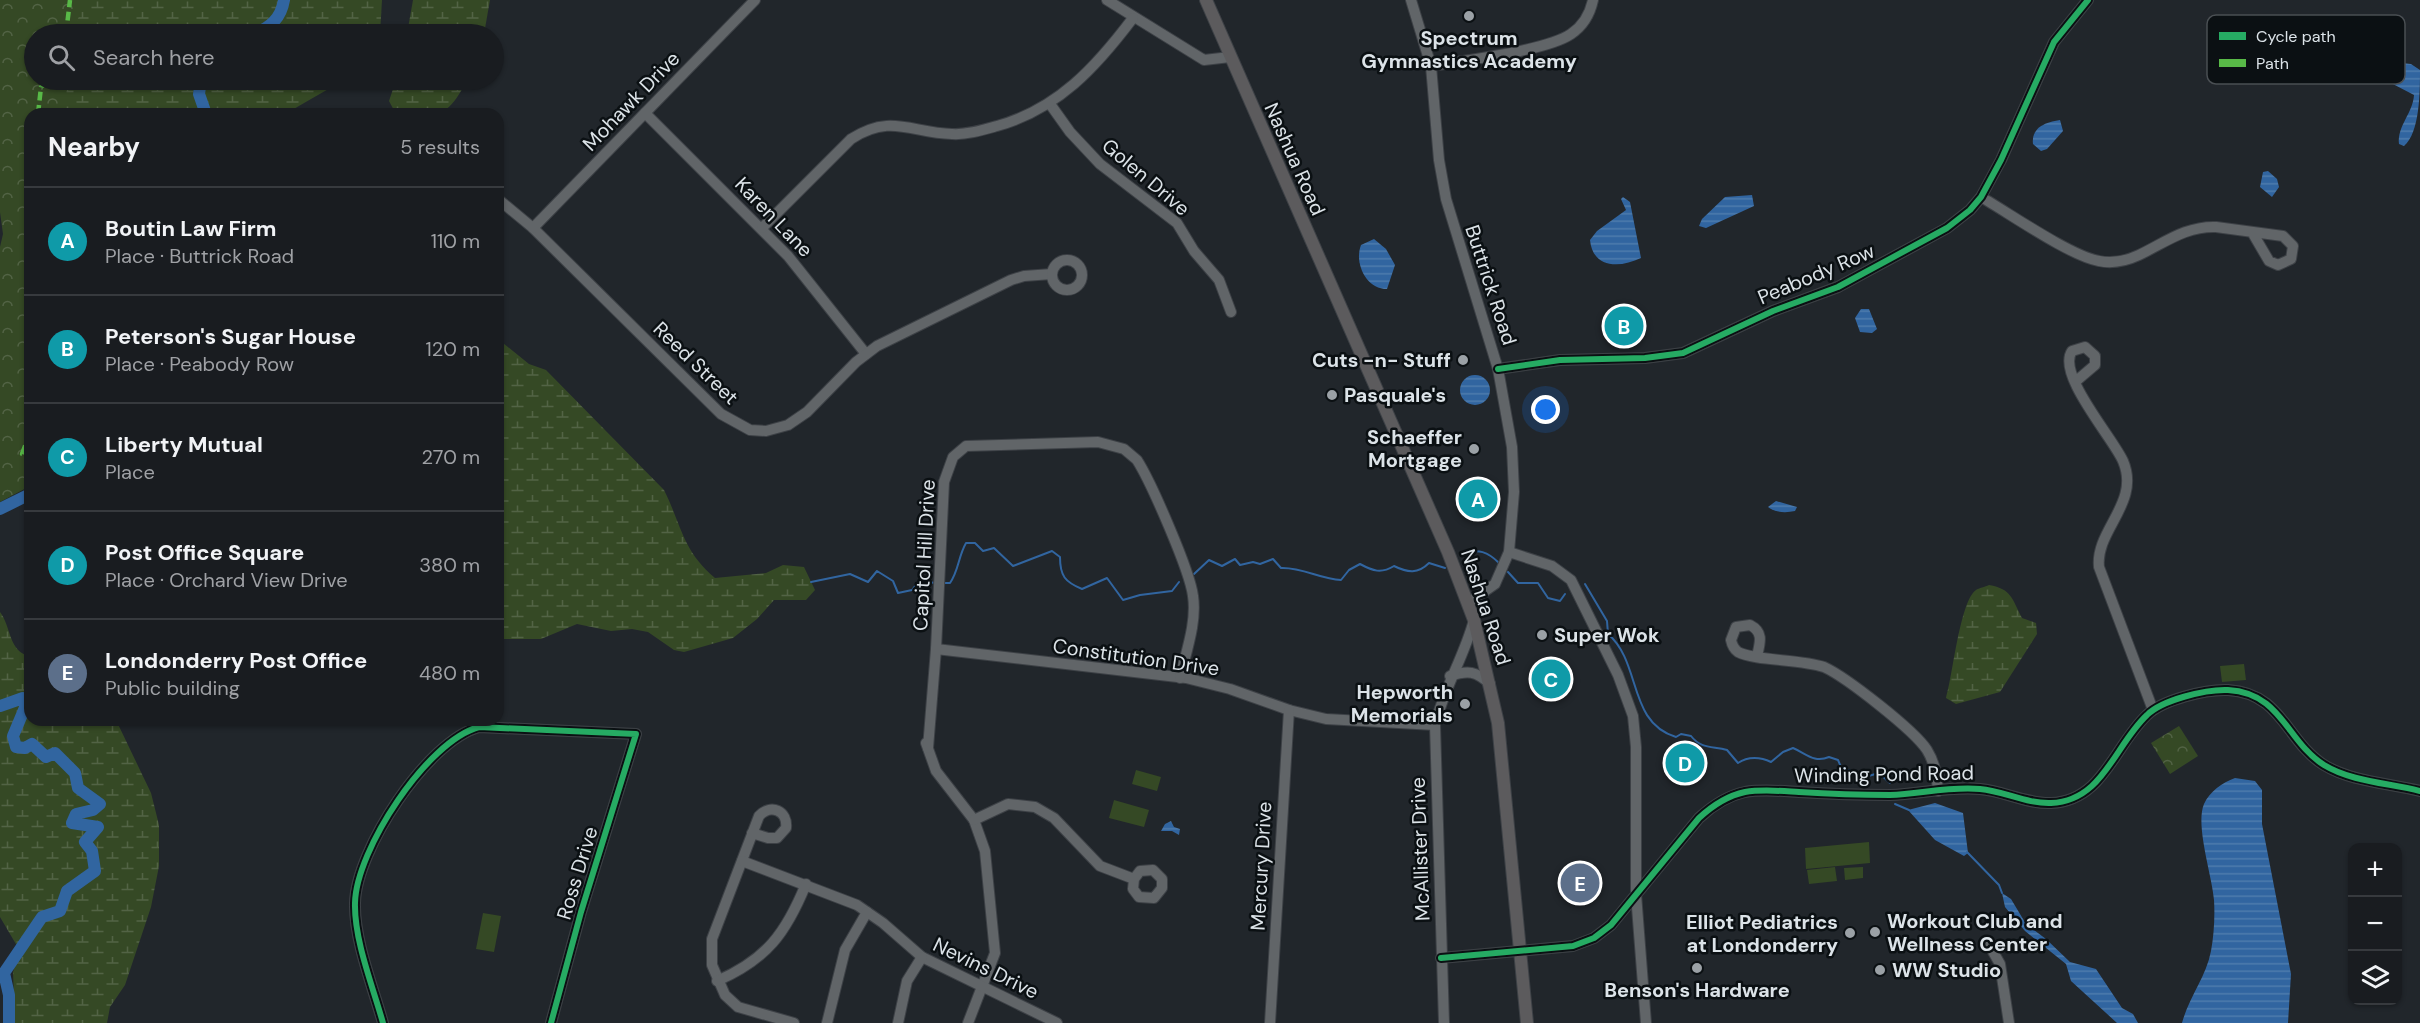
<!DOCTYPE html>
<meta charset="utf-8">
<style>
body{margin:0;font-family:"DM Sans",sans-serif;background:#222529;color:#f1f3f6}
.controls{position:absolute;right:18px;bottom:18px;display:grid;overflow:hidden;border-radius:12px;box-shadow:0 2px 4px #0004}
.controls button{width:54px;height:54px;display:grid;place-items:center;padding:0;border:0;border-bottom:2px solid #373a3e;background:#191c20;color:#f1f3f6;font:30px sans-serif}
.you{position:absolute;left:1546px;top:410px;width:21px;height:21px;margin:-15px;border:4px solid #fff;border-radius:50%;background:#1a73e8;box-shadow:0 0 0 9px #1a73e833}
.badge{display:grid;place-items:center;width:39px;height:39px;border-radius:50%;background:#0f766e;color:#fff;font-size:20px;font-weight:700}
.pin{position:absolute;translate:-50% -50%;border:3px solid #fff;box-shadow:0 2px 6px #0006}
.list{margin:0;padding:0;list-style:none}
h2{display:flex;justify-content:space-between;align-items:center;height:78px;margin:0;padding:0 24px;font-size:26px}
h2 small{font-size:20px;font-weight:400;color:#9fa1a5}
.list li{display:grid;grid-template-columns:39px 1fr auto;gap:18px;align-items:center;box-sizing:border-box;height:108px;padding:0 24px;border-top:2px solid #373a3e}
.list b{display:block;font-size:22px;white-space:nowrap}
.list p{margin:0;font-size:20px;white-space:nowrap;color:#9fa1a5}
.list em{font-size:20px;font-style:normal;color:#9fa1a5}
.icon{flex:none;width:33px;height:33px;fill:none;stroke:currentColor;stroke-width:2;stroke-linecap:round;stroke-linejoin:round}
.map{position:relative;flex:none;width:2420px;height:1023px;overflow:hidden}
.search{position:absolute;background:#191c20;box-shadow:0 2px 4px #0004;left:24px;top:24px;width:480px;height:66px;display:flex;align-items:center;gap:15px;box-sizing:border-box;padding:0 21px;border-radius:33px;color:#9fa1a5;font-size:22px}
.panel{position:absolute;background:#191c20;box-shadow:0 2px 4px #0004;left:24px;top:108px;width:480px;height:618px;border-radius:18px}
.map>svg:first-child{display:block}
</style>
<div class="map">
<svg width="2420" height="1023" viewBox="0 0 2420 1023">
<defs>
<pattern id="forest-crowns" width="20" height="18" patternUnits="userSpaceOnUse" patternTransform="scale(1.5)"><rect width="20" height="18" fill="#354925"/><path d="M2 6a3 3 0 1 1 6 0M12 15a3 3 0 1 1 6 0" fill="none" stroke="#526345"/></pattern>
<pattern id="wetland-marsh" width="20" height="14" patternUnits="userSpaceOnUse" patternTransform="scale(1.5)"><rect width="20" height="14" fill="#354925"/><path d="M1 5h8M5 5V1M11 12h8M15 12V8" fill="none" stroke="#526345"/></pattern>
<pattern id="water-rules" width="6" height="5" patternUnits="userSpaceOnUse" patternTransform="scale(1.5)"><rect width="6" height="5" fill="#3165a0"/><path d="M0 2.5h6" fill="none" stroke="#4e7bad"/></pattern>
</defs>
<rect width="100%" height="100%" fill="#21262b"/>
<g fill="#354925">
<polygon points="2244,664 2246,680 2222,682 2220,666"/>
<polygon points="1136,770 1161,777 1157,791 1132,784"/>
<polygon points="1114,800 1149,810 1144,827 1109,818"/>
<polygon points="1869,842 1870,863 1806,869 1805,848"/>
<polygon points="1835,867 1837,881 1809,884 1807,870"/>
<polygon points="1863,867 1863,878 1845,880 1844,868"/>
<polygon points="483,913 501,916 494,952 476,949"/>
</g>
<g fill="url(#forest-crowns)">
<polygon points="0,0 277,0 221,34 34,34 34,80 194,80 200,114 30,114 30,486 0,502 0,247 3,234 0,212"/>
<polygon points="2179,726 2198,756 2170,774 2151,743"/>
</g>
<g fill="url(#wetland-marsh)">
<polygon points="87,0 382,0 380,34 73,34 73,29"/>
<polygon points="413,0 490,0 484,34 407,34"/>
<polygon points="68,80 344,80 285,114 64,114"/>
<path d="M396 80H467C446 121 439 114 396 114L389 101Z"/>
<path d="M498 339 529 364 546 370 664 490C682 526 682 550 715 578L766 573 783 565 804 567 815 590 806 600H774L757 619 733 638 684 652 674 650 648 632 632 629 611 631 577 624 541 639H498Z"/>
<path d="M1989 585C2012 589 2012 599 2022 618L2036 623 2037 634 2000 692 1956 704 1946 698C1953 675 1960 601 1976 590 1979 588 1985 587 1989 585Z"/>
<path d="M0 612C11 626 9 653 30 656V720H116L151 793 159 825V866L151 907 125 985 110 1007 107 1023H15L13 972 20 951 0 917Z"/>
</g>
<g fill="url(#water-rules)">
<path d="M2352 58 2411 64 2420 70C2420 91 2420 133 2404 146L2399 144C2397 126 2413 113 2414 95L2389 82 2346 73 2345 65Z"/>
<path d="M2060 120 2063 131 2047 149 2041 151 2033 144C2031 128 2045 122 2060 120Z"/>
<polygon points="2268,171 2277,179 2279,187 2272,197 2260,187 2263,172"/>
<polygon points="1752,195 1754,206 1706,228 1699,226 1702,219 1725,197"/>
<path d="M1623 197 1630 202 1641 258C1620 268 1593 269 1590 240L1597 231 1626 210 1621 199Z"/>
<path d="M1374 239 1386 249 1395 265 1387 289C1366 289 1354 263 1361 245Z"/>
<polygon points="1861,309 1869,309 1877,329 1872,333 1860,332 1855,318"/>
<circle cx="1475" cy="390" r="15"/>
<path d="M1776 501 1797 507 1795 511C1786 513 1776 513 1768 507Z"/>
<path d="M2235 778 2255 781 2262 790V824L2291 974 2288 1023H2182C2189 997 2206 977 2211 951 2214 935 2215 916 2214 900 2212 875 2195 825 2204 804 2210 791 2222 783 2235 778Z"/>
<polygon points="1935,803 1963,813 1968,853 1964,856 1935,840 1908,810"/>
<polygon points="1171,821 1174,827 1180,829 1179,835 1172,831 1161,831 1165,824"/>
<polygon points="2002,893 2011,899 2026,924 2046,939 2070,962 2096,969 2122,1008 2133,1014 2138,1023 2117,1023 2071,981 2066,964 2025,931 2005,907"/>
</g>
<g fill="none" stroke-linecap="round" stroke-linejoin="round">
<g stroke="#3165a0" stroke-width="2">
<path d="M1464 554C1478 548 1488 552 1499 563"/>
<polyline points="1508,572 1518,583 1538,583 1548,598 1560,601 1565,594"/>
<path d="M1194 574 1209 560 1222 566 1235 559 1240 565 1253 562 1260 564 1273 559 1281 568C1302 567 1320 579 1341 580L1349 570 1360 564C1373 571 1381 574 1394 566 1408 573 1418 574 1429 563L1445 568"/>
<path d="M811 582 850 574 868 582 877 571 893 581 898 593 912 590C923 576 922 582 936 583"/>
<path d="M942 583H950C959 570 958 557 966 543H975L983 551 994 548 1013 566 1052 551 1060 557C1060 576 1065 582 1082 589L1107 578 1123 600 1140 595 1172 591 1179 582"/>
<path d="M1585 584 1607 621 1608 634C1642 663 1627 722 1676 737L1681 734 1691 736C1701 749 1712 746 1727 750L1738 763C1748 756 1761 757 1771 762L1783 752 1793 748C1807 754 1814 763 1829 757L1838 760 1841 767 1865 777 1879 773 1890 783"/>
<polyline points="1895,804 1909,810"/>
<polyline points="1967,852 1999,885 2002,893"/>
</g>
<g stroke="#3165a0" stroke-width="12">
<path d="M254 34C271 27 281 18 284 0"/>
<polyline points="201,80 199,94 206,114"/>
<polyline points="0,509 30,494"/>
<polyline points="0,706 23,698 26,705 13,736 16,747 25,748 32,744 46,757 55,753 75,773 78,788 100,804 93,810 76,814 72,823 98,827 85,842 92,851 95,871 67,891 60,911 42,917 4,973 9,995 9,1023"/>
</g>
<g stroke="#3d4146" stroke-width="12">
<g id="minor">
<polyline points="1107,0 1204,60 1230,57"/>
<polyline points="1411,0 1431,66 1439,160 1446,199 1498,369 1512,447 1514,492 1509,552 1495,584 1468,603"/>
<path d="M1431 66C1465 60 1546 51 1571 34 1583 26 1590 14 1593 0"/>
<polyline points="1050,104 1070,132 1100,164 1177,223 1194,251 1219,280 1231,312"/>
<polyline points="645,113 788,256 866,354"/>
<path d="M1981 197C2009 213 2070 256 2099 261 2113 264 2126 261 2139 255 2166 242 2186 226 2216 227L2283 236 2293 246 2291 259 2278 265 2269 261 2252 232"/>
<polyline points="498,199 533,228 721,414 750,430 766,431 788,425 807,412 856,362 877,346 1011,280 1024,276 1052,274"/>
<polyline points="533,228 755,0"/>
<path d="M762 228 851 139C891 113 911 133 952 134 967 135 983 130 997 126 1058 109 1096 67 1133 18"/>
<circle cx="1067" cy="275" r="15"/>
<polyline points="1498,369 1560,360 1645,358 1683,353 1773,311 1838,287 1947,228 1970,210 1981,197 2001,160 2054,42 2088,0"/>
<path d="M2075 382 2095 365V356L2085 347 2072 351C2056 374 2113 438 2123 461 2141 503 2095 530 2099 567L2153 710"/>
<polyline points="1509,552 1552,566 1571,580 1618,675 1633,716 1636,747 1636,894 1646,1023"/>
<polyline points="936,649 1186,678 1230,689 1289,710 1326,719 1435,725"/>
<path d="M1757 656C1760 643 1764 632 1750 625L1736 627 1731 640C1732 645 1734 649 1738 652 1755 661 1801 659 1824 667 1846 677 1914 730 1927 750 1935 763 1937 776 1938 791"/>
<path d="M1450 676C1468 670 1476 671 1490 684"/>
<polyline points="926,743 936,771 974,820 985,851 995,953 968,1023"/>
<path d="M928 748 936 649 944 482 953 457 966 446 1098 442 1124 449 1137 460C1151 482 1190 571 1193 596 1197 622 1186 652 1180 678"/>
<polyline points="974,820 1008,804 1035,807 1054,818 1100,866 1134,879 1133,889 1139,897 1154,898 1162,888 1162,879 1153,870 1140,871 1134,879"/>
<path d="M752 833 768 838H777L786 828C788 811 771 803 759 816L712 939V965L725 995 738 1007 794 1023"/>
<polyline points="742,861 857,905 883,923 922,957 1057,1023"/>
<polyline points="1987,941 2000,964 2009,1023"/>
<path d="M1441 958 1573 946 1594 938 1611 925 1699 818C1712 806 1726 796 1745 792 1763 789 1782 791 1799 792 1830 794 1860 795 1890 795 1920 794 1950 786 1980 789 2004 791 2027 804 2051 803 2103 801 2114 746 2147 715 2162 700 2206 689 2228 690 2282 693 2286 741 2324 765 2352 782 2389 783 2420 791"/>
<path d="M717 981C767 959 786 933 806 884"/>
<path d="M383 1023C373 987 354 940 355 903 356 850 427 741 479 727L636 734 581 912 551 1023"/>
<polyline points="827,1023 845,950 867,912"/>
<polyline points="898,1023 907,981 922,957"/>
<polyline points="1270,1023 1289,710"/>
<path d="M1444 1023 1435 725C1444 688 1464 657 1474 620"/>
</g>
</g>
<g stroke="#3d4146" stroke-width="14">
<polyline id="major" points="1206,0 1448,552 1474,620 1498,723 1527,1023"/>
</g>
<use href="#minor" stroke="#616568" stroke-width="10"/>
<use href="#major" stroke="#5c5b5d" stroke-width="12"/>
<g stroke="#58b947" stroke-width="4.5" stroke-dasharray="9 4.5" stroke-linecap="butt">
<polyline points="66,34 70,0"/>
<polyline points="38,114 41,87 51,80"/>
<polyline points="30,433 22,454 30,456"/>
</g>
<g stroke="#0b1013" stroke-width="10">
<g id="cycleway">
<polyline points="1498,369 1560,360 1645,358 1683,353 1773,311 1838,287 1947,228 1970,210 1981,197 2001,160 2054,42 2088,0"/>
<path d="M1441 958 1573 946 1594 938 1611 925 1699 818C1712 806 1726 796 1745 792 1763 789 1782 791 1799 792 1830 794 1860 795 1890 795 1920 794 1950 786 1980 789 2004 791 2027 804 2051 803 2103 801 2114 746 2147 715 2162 700 2206 689 2228 690 2282 693 2286 741 2324 765 2352 782 2389 783 2420 791"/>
<path d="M383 1023C373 987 354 940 355 903 356 850 427 741 479 727L636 734 581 912 551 1023"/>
</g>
</g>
<use href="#cycleway" stroke="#26ab63" stroke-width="6"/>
</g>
<g fill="#9ba1a6" stroke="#0b1013" stroke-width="2">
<circle cx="1469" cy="16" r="6"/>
<circle cx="1463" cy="360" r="6"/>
<circle cx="1332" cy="395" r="6"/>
<circle cx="1474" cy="449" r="6"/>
<circle cx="1542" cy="635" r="6"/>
<circle cx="1465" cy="704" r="6"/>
<circle cx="1875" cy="932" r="6"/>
<circle cx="1850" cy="933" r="6"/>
<circle cx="1697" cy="968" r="6"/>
<circle cx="1880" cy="970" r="6"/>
</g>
<g text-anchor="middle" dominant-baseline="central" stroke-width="5" stroke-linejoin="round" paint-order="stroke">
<g font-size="20" font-weight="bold" fill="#dce3e8" stroke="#0b1013" text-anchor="end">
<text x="1469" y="38" text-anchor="middle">Spectrum<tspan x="1469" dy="23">Gymnastics Academy</tspan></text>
<text x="1451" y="360">Cuts -n- Stuff</text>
<text x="1344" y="395" text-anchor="start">Pasquale's</text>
<text x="1462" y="437">Schaeffer<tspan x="1462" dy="23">Mortgage</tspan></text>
<text x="1554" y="635" text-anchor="start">Super Wok</text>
<text x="1453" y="692">Hepworth<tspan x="1453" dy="23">Memorials</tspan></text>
<text x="1887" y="921" text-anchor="start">Workout Club and<tspan x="1887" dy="23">Wellness Center</tspan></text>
<text x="1838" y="922">Elliot Pediatrics<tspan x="1838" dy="23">at Londonderry</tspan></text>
<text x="1892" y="970" text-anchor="start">WW Studio</text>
<text x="1697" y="990" text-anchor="middle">Benson's Hardware</text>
</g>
<g font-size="20" fill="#dce3e8" stroke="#0b1013">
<text transform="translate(631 101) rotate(-46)">Mohawk Drive</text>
<text transform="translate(1295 159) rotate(66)">Nashua Road</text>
<text transform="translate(1146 177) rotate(40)">Golen Drive</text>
<text transform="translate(774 217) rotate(46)">Karen Lane</text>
<text transform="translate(1816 274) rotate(-23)">Peabody Row</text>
<text transform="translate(1491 285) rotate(72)">Buttrick Road</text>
<text transform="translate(696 363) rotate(44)">Reed Street</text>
<text transform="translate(924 555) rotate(-87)">Capitol Hill Drive</text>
<text transform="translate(1486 607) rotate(72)">Nashua Road</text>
<text transform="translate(1136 657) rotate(8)">Constitution Drive</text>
<text transform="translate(1884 774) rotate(-1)">Winding Pond Road</text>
<text transform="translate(1420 849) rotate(-92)">McAllister Drive</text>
<text transform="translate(1261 866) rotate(-87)">Mercury Drive</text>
<text transform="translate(577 873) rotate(-73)">Ross Drive</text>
<text transform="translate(986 968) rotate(26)">Nevins Drive</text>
</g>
</g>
<rect x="2207" y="15" width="198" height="69" rx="9" fill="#0b1013" stroke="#4a4f53" stroke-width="1.5"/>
<rect x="2219" y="32" width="27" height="8" fill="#26ab63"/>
<rect x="2219" y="59" width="27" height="8" fill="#58b947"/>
<g font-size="16" fill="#dce3e8">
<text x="2256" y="42">Cycle path</text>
<text x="2256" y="69">Path</text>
</g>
</svg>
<div class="controls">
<button>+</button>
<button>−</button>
<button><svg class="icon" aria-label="layers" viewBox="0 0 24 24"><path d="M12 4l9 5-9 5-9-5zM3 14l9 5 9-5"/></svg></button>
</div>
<div class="you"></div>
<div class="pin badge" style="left:1478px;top:499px;background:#0f9aa8">A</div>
<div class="pin badge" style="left:1624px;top:326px;background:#0f9aa8">B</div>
<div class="pin badge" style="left:1551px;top:679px;background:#0f9aa8">C</div>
<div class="pin badge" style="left:1685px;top:763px;background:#0f9aa8">D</div>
<div class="pin badge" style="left:1580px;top:883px;background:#5c6f8a">E</div>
<div class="search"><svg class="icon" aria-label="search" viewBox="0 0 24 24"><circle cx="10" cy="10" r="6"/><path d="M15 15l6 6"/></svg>Search here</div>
<section class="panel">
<h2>Nearby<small>5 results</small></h2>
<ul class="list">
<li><span class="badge" style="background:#0f9aa8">A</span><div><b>Boutin Law Firm</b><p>Place · Buttrick Road</p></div><em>110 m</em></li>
<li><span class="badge" style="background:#0f9aa8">B</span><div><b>Peterson's Sugar House</b><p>Place · Peabody Row</p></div><em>120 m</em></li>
<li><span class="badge" style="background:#0f9aa8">C</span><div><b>Liberty Mutual</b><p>Place</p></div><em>270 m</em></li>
<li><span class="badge" style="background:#0f9aa8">D</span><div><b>Post Office Square</b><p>Place · Orchard View Drive</p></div><em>380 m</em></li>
<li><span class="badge" style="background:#5c6f8a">E</span><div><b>Londonderry Post Office</b><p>Public building</p></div><em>480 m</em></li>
</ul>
</section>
</div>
